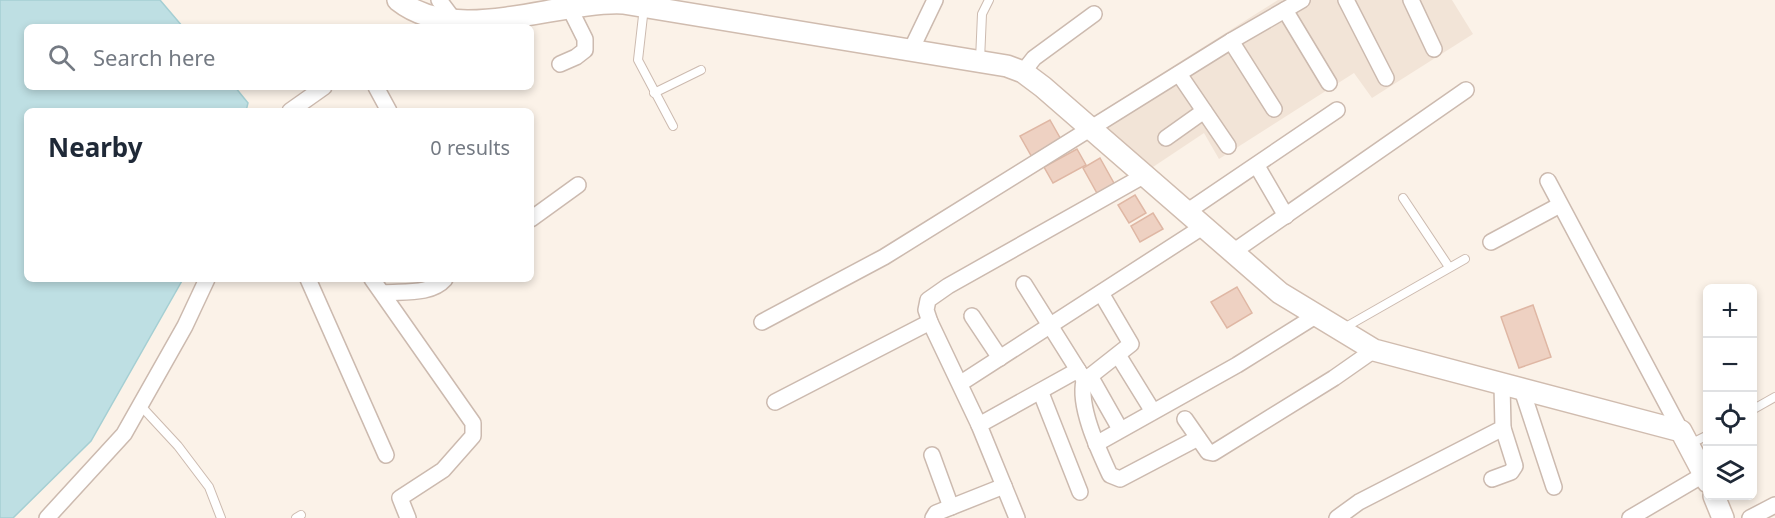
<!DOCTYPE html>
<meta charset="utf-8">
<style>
body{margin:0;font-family:"Noto Sans",sans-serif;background:#f6f6f7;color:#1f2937}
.controls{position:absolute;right:18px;bottom:18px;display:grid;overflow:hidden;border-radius:9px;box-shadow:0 3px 9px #0003}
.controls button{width:54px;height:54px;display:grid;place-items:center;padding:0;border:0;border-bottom:2px solid #e0e1e3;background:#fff;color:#1f2937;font:30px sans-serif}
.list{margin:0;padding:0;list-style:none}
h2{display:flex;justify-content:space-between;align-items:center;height:78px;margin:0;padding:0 24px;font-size:26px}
h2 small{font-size:20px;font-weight:400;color:#747a83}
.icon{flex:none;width:33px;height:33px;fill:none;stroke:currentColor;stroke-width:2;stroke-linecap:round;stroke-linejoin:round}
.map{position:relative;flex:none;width:1775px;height:518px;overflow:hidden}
.search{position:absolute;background:#fff;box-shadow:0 3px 9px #0003;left:24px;top:24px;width:510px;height:66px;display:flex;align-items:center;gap:15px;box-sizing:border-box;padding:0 21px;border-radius:9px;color:#747a83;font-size:22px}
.panel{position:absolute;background:#fff;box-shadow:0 3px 9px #0003;left:24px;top:108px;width:510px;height:174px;border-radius:9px}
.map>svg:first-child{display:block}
</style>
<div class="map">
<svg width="1775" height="518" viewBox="0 0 1775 518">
<rect width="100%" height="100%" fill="#fbf2e8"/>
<polygon fill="#f2e4d7" points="1278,0 1452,0 1473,34 1372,98 1354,73 1219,159 1204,133 1147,171 1091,118"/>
<polygon fill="#bedfe3" stroke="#a5cfd3" stroke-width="1.5" points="0,0 160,0 183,27 27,27 27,87 235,87 248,103 246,111 27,111 27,279 183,279 91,441 13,518 0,518"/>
<g fill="#eed1c2" stroke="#dfb7a4" stroke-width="1.5">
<polygon points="1050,120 1063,143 1033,159 1020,136"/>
<polygon points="1077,149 1086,165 1053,183 1044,167"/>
<polygon points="1100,158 1115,185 1098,195 1083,168"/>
<polygon points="1135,195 1146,213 1129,223 1118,205"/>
<polygon points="1153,213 1163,229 1140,242 1131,226"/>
<polygon points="1237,287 1252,313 1227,328 1211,302"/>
<polygon points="1533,305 1551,357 1519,368 1501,317"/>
</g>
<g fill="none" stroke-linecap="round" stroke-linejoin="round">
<g stroke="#ccbaaf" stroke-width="10">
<g id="lane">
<polyline points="644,7 638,60 673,126"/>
<polyline points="980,60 982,14 989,0"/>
<polyline points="654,93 701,70"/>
<polyline points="1403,198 1449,267"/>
<polyline points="1344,328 1465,259"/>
<polyline points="140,405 178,446 209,487 221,518"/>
<polyline points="1752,410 1775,397"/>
<polyline points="1690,444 1708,435"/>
<polyline points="296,518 301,515"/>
</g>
</g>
<g stroke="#ccbaaf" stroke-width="18">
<g id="street">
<polyline points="439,0 454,20"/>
<polyline points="1346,0 1386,78"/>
<polyline points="1411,0 1434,49"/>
<polyline points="1285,10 1329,83"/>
<polyline points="1231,41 1274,109"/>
<polyline points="910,52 935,0"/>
<polyline points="560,64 576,57 585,50 585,39 570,9"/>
<polyline points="1023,72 1034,58 1094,14"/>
<polyline points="1179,74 1228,146"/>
<polyline points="376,87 389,111"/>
<polyline points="290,111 324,87"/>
<polyline points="1166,138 1204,111"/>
<polyline points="1257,166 1286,216"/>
<polyline points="1548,181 1681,431"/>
<polyline points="1188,211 1337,110"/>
<polyline points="531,219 578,185"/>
<polyline points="1491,242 1560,205"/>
<polyline points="1233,252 1466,90"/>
<polyline points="308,279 386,455"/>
<polyline points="372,279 473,423 473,436 443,470 400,498 408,518"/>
<polyline points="1024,284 1083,378"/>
<path d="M383 293C403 291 431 295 445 279"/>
<path d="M1101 293 1131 344 1084 381C1078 407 1099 451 1110 475L1120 479 1198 438"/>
<polyline points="972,316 1000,358"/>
<polyline points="762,322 884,257 1231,41 1302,0"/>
<polyline points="1118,355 1152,410"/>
<polyline points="1090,376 1120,429"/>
<polyline points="961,383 1204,226"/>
<polyline points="1522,390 1554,487"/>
<polyline points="1041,393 1080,492"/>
<polyline points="775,402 930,322"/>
<polyline points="1185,419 1208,452 1213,453 1334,378 1374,350"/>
<polyline points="979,425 930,322 926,310 928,300 948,286 1145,175"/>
<polyline points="1096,444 1237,365 1317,315"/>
<polyline points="932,455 951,507"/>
<polyline points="1492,479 1511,472 1515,466 1503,428"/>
<polyline points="47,518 124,434 185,326 207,279"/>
<polyline points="933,518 936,513 1004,486"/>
<polyline points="1017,518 979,425 1078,370"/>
<polyline points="1337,518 1359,502 1503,428 1502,385"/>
<polyline points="1630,518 1703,475"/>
<polyline points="1750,518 1775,505"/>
</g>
</g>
<g stroke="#d0bcaf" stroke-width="24">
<g id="secondary">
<path d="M398 0C457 47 556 0 623 3L1007 66 1023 72 1043 87 1280 293 1374 350 1681 431 1708 482"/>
<polyline points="1714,496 1723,518"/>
</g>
</g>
<use href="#lane" stroke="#fff" stroke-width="8"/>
<use href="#street" stroke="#fff" stroke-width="15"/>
<use href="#secondary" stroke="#fff" stroke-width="21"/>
</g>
</svg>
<div class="controls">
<button>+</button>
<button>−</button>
<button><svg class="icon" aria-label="locate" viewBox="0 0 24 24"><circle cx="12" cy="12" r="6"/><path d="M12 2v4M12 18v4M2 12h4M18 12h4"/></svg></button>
<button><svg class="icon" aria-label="layers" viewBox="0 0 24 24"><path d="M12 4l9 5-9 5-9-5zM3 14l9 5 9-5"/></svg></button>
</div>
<div class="search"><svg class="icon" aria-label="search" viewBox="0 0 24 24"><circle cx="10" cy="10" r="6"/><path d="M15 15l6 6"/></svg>Search here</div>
<section class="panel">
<h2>Nearby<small>0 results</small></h2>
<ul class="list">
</ul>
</section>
</div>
